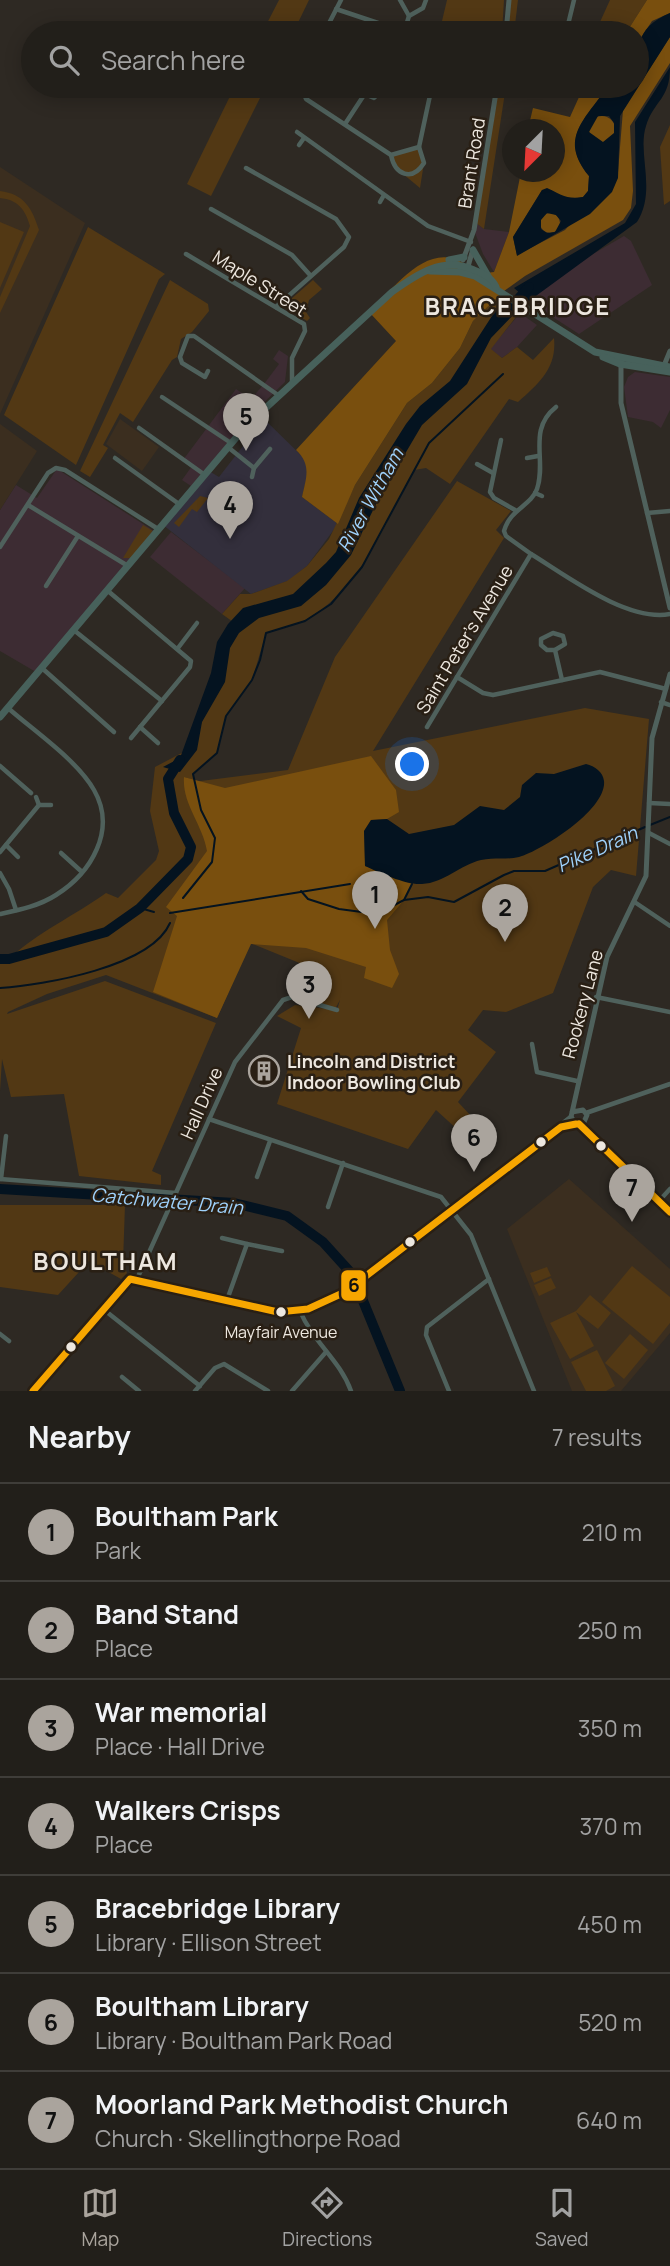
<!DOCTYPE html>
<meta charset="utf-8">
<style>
body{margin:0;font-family:Manrope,sans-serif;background:#2a2723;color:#f1f3f6}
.compass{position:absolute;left:502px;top:119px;width:63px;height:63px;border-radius:50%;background:#221f1a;box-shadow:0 4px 18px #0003;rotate:204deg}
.you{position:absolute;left:413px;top:765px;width:24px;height:24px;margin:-18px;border:5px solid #fff;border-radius:50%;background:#1a73e8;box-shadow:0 0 0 10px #1a73e833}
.badge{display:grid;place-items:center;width:46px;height:46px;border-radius:50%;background:#aaa49d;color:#111;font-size:23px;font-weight:700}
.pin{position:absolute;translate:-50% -58px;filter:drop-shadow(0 2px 4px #0008)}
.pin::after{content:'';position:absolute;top:37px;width:24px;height:21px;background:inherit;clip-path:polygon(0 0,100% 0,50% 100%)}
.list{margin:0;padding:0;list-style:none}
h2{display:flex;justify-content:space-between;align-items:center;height:91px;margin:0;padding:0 28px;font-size:30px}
h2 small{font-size:23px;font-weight:400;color:#a2a2a2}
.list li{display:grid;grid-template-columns:46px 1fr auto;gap:21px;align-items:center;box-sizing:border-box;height:98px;padding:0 28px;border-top:2px solid #3f3d39}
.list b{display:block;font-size:26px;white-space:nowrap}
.list p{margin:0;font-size:23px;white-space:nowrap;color:#a2a2a2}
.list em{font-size:23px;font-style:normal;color:#a2a2a2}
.icon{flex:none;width:38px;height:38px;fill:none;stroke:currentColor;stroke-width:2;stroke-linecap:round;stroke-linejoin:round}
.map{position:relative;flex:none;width:670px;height:1391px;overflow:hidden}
.search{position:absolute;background:#221f1a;box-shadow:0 4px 18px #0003;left:21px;right:21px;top:21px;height:77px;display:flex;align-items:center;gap:18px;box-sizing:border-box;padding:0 24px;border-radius:38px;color:#a2a2a2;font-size:26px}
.sheet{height:777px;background:#221f1a}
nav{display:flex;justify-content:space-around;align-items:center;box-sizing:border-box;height:98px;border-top:2px solid #3f3d39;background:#221f1a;font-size:19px;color:#a2a2a2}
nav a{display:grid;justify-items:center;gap:4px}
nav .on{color:#aaa49d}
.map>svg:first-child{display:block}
</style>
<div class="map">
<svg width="670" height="1391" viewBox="0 0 670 1391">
<rect width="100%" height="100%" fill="#2e2923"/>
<g fill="#3d2c33">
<polygon points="476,223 484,229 509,232 494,272 483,254 474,230"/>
<polygon points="624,236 631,241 652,285 579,334 531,303 539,292 581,261"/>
<polygon points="520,313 537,325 517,347 502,358 490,349"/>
<polygon points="279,350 288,356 285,382 256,410 191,486 182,480 192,466 183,460 236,389 251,399 264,384 279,364 273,359"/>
<polygon points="635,372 670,377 670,410 661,428 653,422 628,417 624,387 628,377"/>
<polygon points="57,469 154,531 36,672 0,651 0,510 16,485 37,498"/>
<polygon points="171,532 245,588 222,614 150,557"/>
</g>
<polygon fill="#332f3c" points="264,419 305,459 308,473 302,497 338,524 307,566 288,581 251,594 163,525 209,471 219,477"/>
<g fill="#3b2e1f">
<polygon points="0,167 85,223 0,414"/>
<polygon points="120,419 159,447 142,471 106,444"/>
<polygon points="0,424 37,451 0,510"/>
<polygon points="569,1179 670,1269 670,1333 621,1391 572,1391 507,1229"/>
</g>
<g fill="#523814">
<polygon points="279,0 309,0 293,33 262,33"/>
<polygon points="447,0 504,0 502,33 431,33 442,21"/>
<polygon points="509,0 518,0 514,33 506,33"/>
<polygon points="610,0 647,0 626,33 595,33"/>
<polygon points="235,86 266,86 211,196 187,184"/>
<polygon points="497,86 506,86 484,229 476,223"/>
<polygon points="670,125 670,201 664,205 660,147"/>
<polygon points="419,147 424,163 420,188 397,169 391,155"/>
<path d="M0 191C24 194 32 208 39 230L0 313V297L30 226C25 209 18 200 0 198Z"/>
<polygon points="0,222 24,232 0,288"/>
<polygon points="88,227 165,274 159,279 76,465 4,415"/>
<polygon points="170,280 208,304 209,311 192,332 181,339 177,357 172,360 133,422 120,413 103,445 108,448 90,477 80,471"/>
<polygon points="313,280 322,289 309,300 306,312 310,318 307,321 283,306"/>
<path d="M504 291 519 313 491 349 502 358 517 347 533 360 554 338C557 368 539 383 518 402L509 399 450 484 426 468 414 470C385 523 362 588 307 619 295 626 279 629 266 633L252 680 226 716 217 753 194 774V780L184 777 185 783 288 770 335 657 457 481 511 511 496 530 504 538 373 751 585 708 649 719 636 876 611 870 593 887 553 993 506 1012 483 1010 468 1030 496 1052 458 1102 486 1132 480 1150 436 1110 408 1149 277 1104 301 1028 277 1016 295 1005 337 1010 340 1000 335 1009 297 993 304 972 301 970 302 964 250 943 217 1018 106 975 47 994 8 1012 7 1014 105 981 216 1023 152 1171 161 1175V1185L79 1176 64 1094 11 1097 2 1059 0 1091V959H9C38 932 74 916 106 893L118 898 156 860 159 851 150 811 155 767 193 747 236 624 222 614 240 594H251L287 581 307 566 329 539 355 485 407 403 432 383 460 348 473 321Z"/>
<polygon points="200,496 208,498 197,512 192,509 179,527 174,523"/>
<polygon points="143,525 153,531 131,558 123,558"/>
<polygon points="0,1205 125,1205 123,1263 127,1273 121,1279 89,1261 58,1295 0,1287"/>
<polygon points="632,1266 670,1297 670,1323 653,1344 602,1302"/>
<polygon points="547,1267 551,1276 534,1283 530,1273"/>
<polygon points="551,1278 556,1288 539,1296 534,1285"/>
<polygon points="590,1295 611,1313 598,1329 576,1312 594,1346 570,1359 550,1323 576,1311"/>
<polygon points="630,1334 648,1350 624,1379 605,1363"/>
<polygon points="597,1350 615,1386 606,1391 586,1391 571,1362"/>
</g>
<g fill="#794f0e">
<polygon points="647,0 670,0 670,13 652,21 637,44 637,33 626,33"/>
<path d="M670 37V63L630 126 633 191 631 208 623 220 525 276 504 291 473 321 460 348 432 383 407 403 355 485 338 524 302 497C306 478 312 465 296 450L396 341 370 313C388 293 422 248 454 259 473 265 471 275 494 272L509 232 521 172H554V130L528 129 533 108 570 117 584 86H608C586 119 558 138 589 176L588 191 583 197C570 200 561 198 551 190H542L513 237 517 255 565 230 618 172 623 110Z"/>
<circle cx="602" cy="129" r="13"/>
<circle cx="550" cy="223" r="10"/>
<path d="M371 756 396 790 399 812 387 819 371 820 364 831 365 866 412 884 404 900 387 920 390 950 399 974 392 988 364 978 366 967 306 948 251 944 217 1018 153 992 177 916 166 907 207 851C203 825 182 804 184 777L225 788Z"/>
</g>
<g fill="#041320" fill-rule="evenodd">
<path d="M670 13V37L620 116 618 178 612 192 590 214 517 256 513 237 542 190 547 188C560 194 567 200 583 197L588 191 589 176C558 138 585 120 608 86H637C637 50 633 29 670 13ZM598 116H609L614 123V133L603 142 589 132ZM547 213 556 215 561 221 555 232 547 233 541 229V220Z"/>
<path d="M670 67C670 100 654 100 646 126 637 154 657 190 637 222L529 301 514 288 625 223 636 204 635 122Z"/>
<polygon points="501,302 515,313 491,338 467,384 422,425 379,498 351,555 326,585 301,606 259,618 239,633 230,648 225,682 202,722 197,750 180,772 163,767 180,758 211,673 217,642 228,624 243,608 293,594 326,563 336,552 359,498 406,424 420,406 450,381"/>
<path d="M586 764C595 766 603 772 604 781 607 809 543 850 519 857 507 860 494 857 481 860 460 865 444 883 422 884 405 885 381 873 365 866L364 831 371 820 387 819 409 834 454 825 480 806 504 810 520 797 522 785 536 773 554 774Z"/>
</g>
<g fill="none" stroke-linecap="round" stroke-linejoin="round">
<g stroke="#041320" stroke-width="2">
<polyline points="650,825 670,817"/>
<polyline points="301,891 308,899 339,909 377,914 404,900 412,884"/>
<polyline points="183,898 212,862 215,838 201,810 193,774 217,753 226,716 252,680 260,660 266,633 305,621 331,604 362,567 429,443 503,374"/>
<polyline points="404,900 428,897 454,902 504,875 514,871 545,871 645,827"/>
<polyline points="140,908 154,912"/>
<polyline points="170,913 350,884"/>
<path d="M0 988C44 985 151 967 170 923"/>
</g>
<g stroke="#041320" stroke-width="10">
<polyline points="502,317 529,287"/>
<polyline points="0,959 9,959 106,932 140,908 188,859 191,847 174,813 168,779 180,760"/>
<polyline points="0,1189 234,1203 287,1216 323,1242 352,1274 400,1391"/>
</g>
<g stroke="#4f615c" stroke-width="4.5">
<polyline points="400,0 409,16"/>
<polyline points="336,9 408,33"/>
<polyline points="404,32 409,16 423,8 426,0"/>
<polyline points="324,33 341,0"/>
<polyline points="566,33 574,0"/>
<polyline points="301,86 306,99 391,155 419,147 432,86"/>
<polyline points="358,86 360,92 374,98 380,92 380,86"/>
<polyline points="345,124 364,95"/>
<polyline points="297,132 428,226 471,242"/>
<polyline points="299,145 304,138"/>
<path d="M391 155C395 175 412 182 424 163L419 147"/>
<polyline points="246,168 336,219 349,237 344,247 276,307"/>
<polyline points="380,202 384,195"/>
<polyline points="211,209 292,255 310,275"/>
<polyline points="186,254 304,324 305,331 292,358 292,383"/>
<polyline points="208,371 205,377 182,363 180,357 188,336 194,336 278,395"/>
<polyline points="162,397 231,443"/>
<polyline points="139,428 205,475"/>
<polyline points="501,440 490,492 494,498 515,510"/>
<polyline points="229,448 254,468 270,449"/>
<polyline points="115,458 179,504"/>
<polyline points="527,458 538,456"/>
<polyline points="477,464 493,473"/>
<polyline points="252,477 254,468"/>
<polyline points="535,493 542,496"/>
<polyline points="28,505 128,566"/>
<polyline points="647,513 670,511"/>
<polyline points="0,547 48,473 56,468 65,470 158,529"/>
<path d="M531 554 506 536 504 531C510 509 531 506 537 489 547 460 527 430 556 407"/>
<polyline points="46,586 78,536"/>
<polyline points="108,591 191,661 190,667 131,738"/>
<polyline points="75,631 162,701"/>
<polygon points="553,633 563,636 565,644 555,650 547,650 541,645 541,639"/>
<polyline points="178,648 197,623"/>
<polyline points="555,650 562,680"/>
<polyline points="43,669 114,732"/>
<polyline points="457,677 483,693 493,695 600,672 666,689"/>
<polyline points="661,702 670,705"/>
<polyline points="140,727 158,743"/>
<path d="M427 727 531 554C567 576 627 622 670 614"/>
<polyline points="0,766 31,793"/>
<polyline points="36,797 39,805"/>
<polyline points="649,803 670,804"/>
<polyline points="649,833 670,844"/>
<polyline points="6,845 18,857"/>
<polyline points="0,852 39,805 51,805"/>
<polyline points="61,853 82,872"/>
<polyline points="0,873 9,889 16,910"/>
<polyline points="636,903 670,926"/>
<path d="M0 914C19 910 39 906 56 895 91 873 117 830 94 790 77 760 34 731 8 708"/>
<polyline points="596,997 670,1012"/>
<polyline points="532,1044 537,1072 577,1081"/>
<polyline points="586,1113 670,1084"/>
<polyline points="209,1119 441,1197 471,1235 534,1391"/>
<polyline points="257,1177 270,1141"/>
<polyline points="0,1179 176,1193"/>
<polyline points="1,1179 6,1136"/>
<polyline points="659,1201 670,1189"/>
<polyline points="328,1207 343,1163"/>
<polyline points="222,1238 247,1244"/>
<polyline points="137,1279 235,1062 283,1000 292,997 337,1010"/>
<polyline points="227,1300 247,1244 282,1251"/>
<polyline points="103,1309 200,1386"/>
<path d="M300 1311C313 1342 340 1360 351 1391"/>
<polyline points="0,1334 9,1341"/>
<polyline points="122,1377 139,1391"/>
<polyline points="195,1391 215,1368 224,1364 268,1391"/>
<polyline points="292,1391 326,1352"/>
<polyline points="449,1391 426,1335 427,1327 489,1279"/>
</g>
<g stroke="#4f615c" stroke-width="5">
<polyline points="506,33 509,0"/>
<polyline points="463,260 474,230 497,86"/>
<polyline points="467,270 473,249"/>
<polyline points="621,362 621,403 670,608"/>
<polyline points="663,368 670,351"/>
<polyline points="572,1112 583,1110 587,1115 584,1122 576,1124 571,1117 607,957 646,876 652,738 670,674"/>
<polyline points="579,1124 670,1212"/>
<path d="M33 1391 130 1279 278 1312C310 1312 334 1299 360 1281L571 1117"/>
</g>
<g stroke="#47615b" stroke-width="7">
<polyline points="473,250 488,276"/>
<polyline points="449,260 464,257"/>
<polyline points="430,271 460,272 475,276 595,352 670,367"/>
<polyline points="603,357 620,364 670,372"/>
<path d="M0 717 246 426 392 292C417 274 443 256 474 270 483 273 492 278 496 287"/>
</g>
<g stroke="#291f14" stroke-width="12">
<g id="bus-1">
<polyline points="579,1124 670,1212"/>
<polyline points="33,1391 130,1279 278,1312 308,1309 345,1292 561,1127 576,1124"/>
</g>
</g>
<use href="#bus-1" stroke="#f7a600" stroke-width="7"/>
</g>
<defs>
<g id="building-ring" transform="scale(1.575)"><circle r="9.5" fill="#291f14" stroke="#aaa49d" stroke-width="1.5"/><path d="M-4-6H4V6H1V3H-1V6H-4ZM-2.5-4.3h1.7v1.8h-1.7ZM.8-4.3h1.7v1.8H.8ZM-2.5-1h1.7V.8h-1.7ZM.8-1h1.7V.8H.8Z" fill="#aaa49d"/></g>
</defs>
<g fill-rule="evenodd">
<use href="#building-ring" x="264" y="1071"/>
</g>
<g fill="#ede7df" stroke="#291f14" stroke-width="2.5">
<circle cx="541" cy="1142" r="6"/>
<circle cx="601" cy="1146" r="6"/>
<circle cx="410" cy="1242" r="6"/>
<circle cx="281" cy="1312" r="6"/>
<circle cx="71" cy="1347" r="6"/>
</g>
<g text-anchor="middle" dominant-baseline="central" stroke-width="5" stroke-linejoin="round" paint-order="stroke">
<g font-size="16" fill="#ede7df" stroke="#291f14">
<text x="281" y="1332">Mayfair Avenue</text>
</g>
<g font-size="18" fill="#ede7df" stroke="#291f14">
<text transform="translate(471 163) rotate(-81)">Brant Road</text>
<text transform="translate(260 283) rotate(32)">Maple Street</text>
<text transform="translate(464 639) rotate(-59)">Saint Peter's Avenue</text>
<text transform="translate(582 1004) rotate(-75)">Rookery Lane</text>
<text transform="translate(201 1103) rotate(-66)">Hall Drive</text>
</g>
<g font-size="18" font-weight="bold" fill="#ede7df" stroke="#291f14" text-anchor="start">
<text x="287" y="1061">Lincoln and District<tspan x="287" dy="21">Indoor Bowling Club</tspan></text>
</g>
<g font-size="19" font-style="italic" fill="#9fd2fc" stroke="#291f14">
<text transform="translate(370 500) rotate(-61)">River Witham</text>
<text transform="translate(597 849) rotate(-24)">Pike Drain</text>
<text transform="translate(167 1201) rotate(5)">Catchwater Drain</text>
</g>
<g font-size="24" font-weight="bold" letter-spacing="2" fill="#ede7df" stroke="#291f14">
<text x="518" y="305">BRACEBRIDGE</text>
<text x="106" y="1260">BOULTHAM</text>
</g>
</g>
<rect stroke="#291f14" stroke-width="2.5" x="340" y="1269" width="27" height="33" rx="7" fill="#f7a600"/>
<g font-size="19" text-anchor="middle" font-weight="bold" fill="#111">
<text x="354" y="1292">6</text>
</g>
</svg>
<svg class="compass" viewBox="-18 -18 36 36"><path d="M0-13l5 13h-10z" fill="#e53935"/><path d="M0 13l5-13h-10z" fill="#a2a2a2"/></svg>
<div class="you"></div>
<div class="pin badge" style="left:375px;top:929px">1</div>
<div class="pin badge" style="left:505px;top:942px">2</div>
<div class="pin badge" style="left:309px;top:1019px">3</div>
<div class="pin badge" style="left:230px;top:539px">4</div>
<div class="pin badge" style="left:246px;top:451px">5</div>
<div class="pin badge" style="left:474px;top:1172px">6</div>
<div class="pin badge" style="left:632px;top:1222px">7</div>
<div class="search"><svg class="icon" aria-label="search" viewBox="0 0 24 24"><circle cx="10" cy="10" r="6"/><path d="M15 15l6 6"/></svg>Search here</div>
</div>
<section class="sheet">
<h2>Nearby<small>7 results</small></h2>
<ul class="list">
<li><span class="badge">1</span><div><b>Boultham Park</b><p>Park</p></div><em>210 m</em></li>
<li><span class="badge">2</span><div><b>Band Stand</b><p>Place</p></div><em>250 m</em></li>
<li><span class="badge">3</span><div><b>War memorial</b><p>Place · Hall Drive</p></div><em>350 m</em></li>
<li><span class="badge">4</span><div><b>Walkers Crisps</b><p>Place</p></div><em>370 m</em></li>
<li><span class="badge">5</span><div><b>Bracebridge Library</b><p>Library · Ellison Street</p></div><em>450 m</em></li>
<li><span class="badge">6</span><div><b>Boultham Library</b><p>Library · Boultham Park Road</p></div><em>520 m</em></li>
<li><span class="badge">7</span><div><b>Moorland Park Methodist Church</b><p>Church · Skellingthorpe Road</p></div><em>640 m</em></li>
</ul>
</section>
<nav>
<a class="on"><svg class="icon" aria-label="map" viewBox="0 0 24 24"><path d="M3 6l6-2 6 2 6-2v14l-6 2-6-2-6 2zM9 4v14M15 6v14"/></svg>Map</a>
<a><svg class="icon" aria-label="directions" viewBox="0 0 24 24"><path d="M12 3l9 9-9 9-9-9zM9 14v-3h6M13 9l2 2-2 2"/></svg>Directions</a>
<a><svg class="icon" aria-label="saved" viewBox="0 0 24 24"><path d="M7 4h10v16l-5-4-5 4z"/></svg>Saved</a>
</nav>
